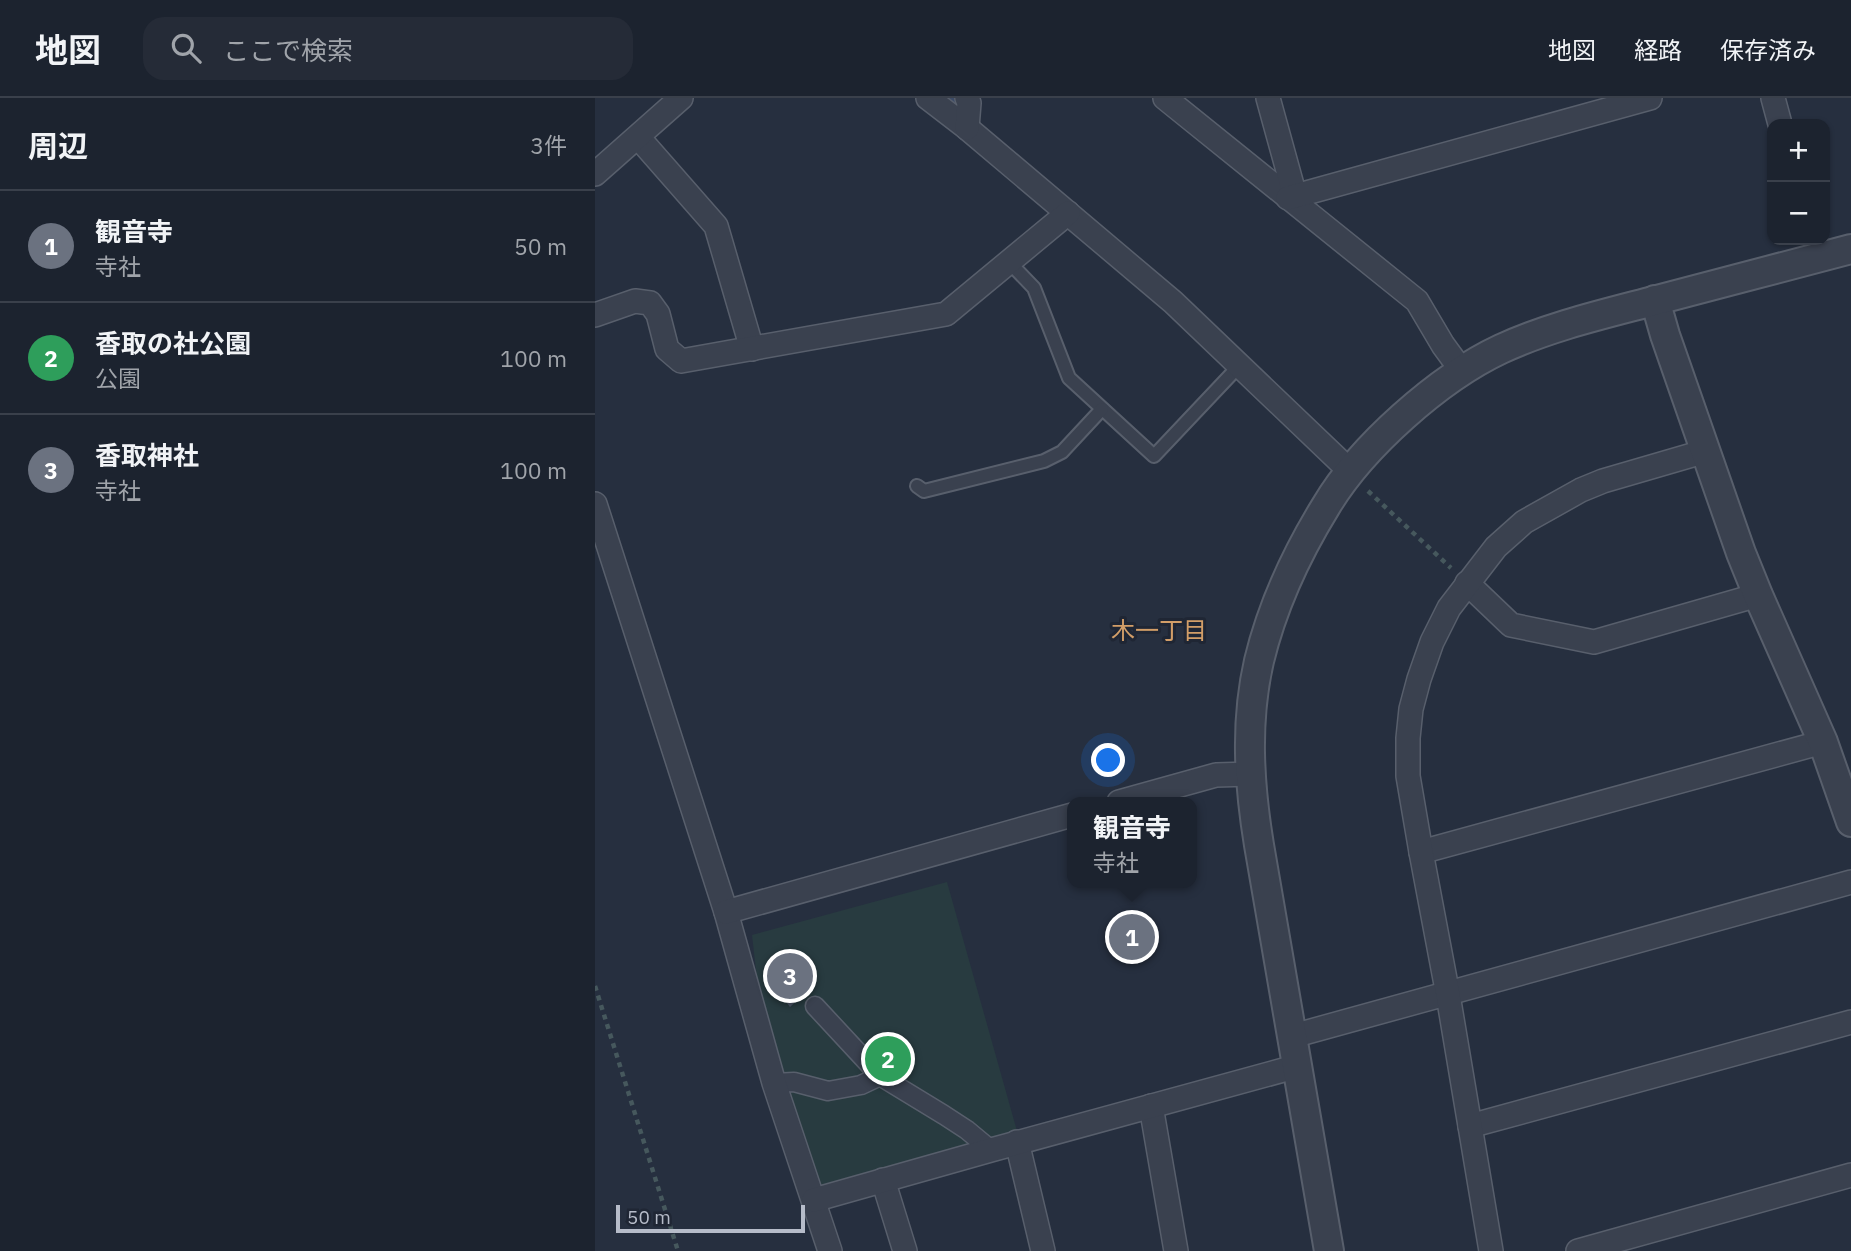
<!DOCTYPE html>
<html lang="ja">
<meta charset="utf-8">
<style>
body{margin:0;font-family:"IBM Plex Sans","Noto Sans JP",sans-serif;background:#252b37;color:#f1f3f6}
.controls{position:absolute;right:21px;top:21px;display:grid;overflow:hidden;border-radius:14px;box-shadow:0 2px 5px #0004}
.controls button{width:63px;height:63px;display:grid;place-items:center;padding:0;border:0;border-bottom:2px solid #3a404b;background:#1c232f;color:#f1f3f6;font:35px sans-serif}
.scale{position:absolute;left:21px;bottom:18px;width:189px;box-sizing:border-box;padding-left:7px;border:4px solid #b6bcc9;border-top:0;font-size:19px;line-height:24px;white-space:nowrap;color:#b6bcc9;-webkit-text-stroke:5px #1f2634;paint-order:stroke}
.you{position:absolute;left:514px;top:663px;width:24px;height:24px;margin:-18px;border:5px solid #fff;border-radius:50%;background:#1a73e8;box-shadow:0 0 0 10px #1a73e833}
.badge{display:grid;place-items:center;width:46px;height:46px;border-radius:50%;background:#8bbbb9;color:#fff;font-size:23px;font-weight:700}
.pin{position:absolute;translate:-50% -50%;border:4px solid #fff;box-shadow:0 2px 7px #0006}
.popup{position:absolute;left:472px;top:699px;width:130px;height:91px;box-sizing:border-box;display:grid;place-content:center;border-radius:14px;background:#1c232f;filter:drop-shadow(0 2px 5px #0005);font-size:23px;white-space:nowrap;color:#a0a4aa}
.popup b{font-size:26px;color:#f1f3f6}
.popup::after{content:'';position:absolute;left:50%;top:100%;margin-left:-14px;border:14px solid transparent;border-top-color:#1c232f}
.list{margin:0;padding:0;list-style:none}
h2{display:flex;justify-content:space-between;align-items:center;height:91px;margin:0;padding:0 28px;font-size:30px}
h2 small{font-size:23px;font-weight:400;color:#a0a4aa}
.list li{display:grid;grid-template-columns:46px 1fr auto;gap:21px;align-items:center;box-sizing:border-box;height:112px;padding:0 28px;border-top:2px solid #3a404b}
.list b{display:block;font-size:26px;white-space:nowrap}
.list p{margin:0;font-size:23px;white-space:nowrap;color:#a0a4aa}
.list em{font-size:23px;font-style:normal;color:#a0a4aa}
.icon{flex:none;width:38px;height:38px;fill:none;stroke:currentColor;stroke-width:2;stroke-linecap:round;stroke-linejoin:round}
.map{position:relative;flex:none;width:1256px;height:1153px;overflow:hidden}
header{display:flex;align-items:center;gap:42px;box-sizing:border-box;height:98px;padding:0 35px;background:#1c232f;border-bottom:2px solid #3a404b}
header strong{font-size:33px}
nav{display:flex;gap:38px;margin-inline-start:auto;font-size:24px}
.search{width:490px;height:63px;background:#252b37;display:flex;align-items:center;gap:18px;box-sizing:border-box;padding:0 24px;border-radius:21px;color:#a0a4aa;font-size:26px}
main{display:flex}
aside{flex:1;background:#1c232f}
.map>svg:first-child{display:block}
</style>
<header>
<strong>地図</strong>
<div class="search"><svg class="icon" aria-label="search" viewBox="0 0 24 24"><circle cx="10" cy="10" r="6"/><path d="M15 15l6 6"/></svg>ここで検索</div>
<nav><a>地図</a><a>経路</a><a>保存済み</a></nav>
</header>
<main>
<aside>
<h2>周辺<small>3件</small></h2>
<ul class="list">
<li><span class="badge" style="background:#6b7280">1</span><div><b>観音寺</b><p>寺社</p></div><em>50 m</em></li>
<li><span class="badge" style="background:#2e9e5b">2</span><div><b>香取の社公園</b><p>公園</p></div><em>100 m</em></li>
<li><span class="badge" style="background:#6b7280">3</span><div><b>香取神社</b><p>寺社</p></div><em>100 m</em></li>
</ul>
</aside>
<div class="map">
<svg width="1256" height="1153" viewBox="0 0 1256 1153">
<rect width="100%" height="100%" fill="#262f3f"/>
<polygon fill="#283b40" points="352,784 422,1033 222,1088 163,890 157,837"/>
<g fill="none" stroke-linecap="round" stroke-linejoin="round">
<polyline stroke="#3c4b67" stroke-width="8" points="357,0 359,3"/>
</g>
<polygon fill="#4c5567" points="190,856 199,871 204,869 218,887 195,909 179,888 183,884 173,870"/>
<g fill="none" stroke-linecap="round" stroke-linejoin="round">
<g stroke="#585f6c" stroke-width="16">
<g id="service">
<polyline points="414,164 439,190 474,280 559,358 645,267"/>
<polyline points="322,388 329,393 449,363 467,354 507,311"/>
</g>
</g>
<g stroke="#585f6c" stroke-width="21">
<g id="pedestrian">
<polyline points="220,908 285,978 349,1017 372,1032 396,1052"/>
<polyline points="179,985 199,984 233,993 266,987 285,978"/>
</g>
</g>
<g stroke="#585f6c" stroke-width="26">
<g id="minor">
<polyline points="333,0 372,30 578,204 756,374"/>
<polyline points="570,0 822,203 848,247 867,273"/>
<polyline points="673,0 700,98"/>
<polyline points="1178,0 1185,26"/>
<polyline points="372,30 374,5 372,0"/>
<polyline points="43,39 121,128 157,251"/>
<polyline points="0,76 86,0"/>
<polyline points="693,100 1055,0"/>
<polyline points="0,217 40,203 55,205 63,216 72,251 86,263 351,216 473,115"/>
<polyline points="0,406 131,814 179,985 235,1153"/>
<polyline points="872,485 916,527 999,544 1163,497"/>
<polyline points="524,704 621,677 656,676"/>
<polyline points="826,754 1228,644"/>
<polyline points="131,814 477,717"/>
<polyline points="698,938 1256,784"/>
<polyline points="556,1008 581,1153"/>
<polyline points="875,1028 1256,924"/>
<polyline points="422,1044 448,1153"/>
<polyline points="288,1082 310,1153"/>
<polyline points="219,1102 396,1052 703,968"/>
<polyline points="896,1153 853,897 826,754 813,678 813,640 816,611 824,581 837,544 854,510 901,449 929,424 986,392 1008,383 1111,353"/>
<polyline points="983,1153 1256,1077"/>
</g>
</g>
<g stroke="#585f6c" stroke-width="32">
<g id="tertiary">
<polyline points="1060,202 1070,237 1146,455 1163,497 1228,644 1256,724"/>
<path d="M734 1153 664 747C654 686 650 624 664 563 677 509 702 455 731 408 766 349 844 280 906 251 956 228 1009 216 1062 202 1127 185 1191 168 1256 151"/>
</g>
</g>
<g stroke="#46585d" stroke-width="4.5" stroke-dasharray="5 5" stroke-linecap="butt">
<polyline points="773,393 856,470"/>
<polyline points="0,888 83,1153"/>
</g>
<use href="#service" stroke="#3a414f" stroke-width="12"/>
<use href="#pedestrian" stroke="#3a414f" stroke-width="18"/>
<use href="#minor" stroke="#3a414f" stroke-width="23"/>
<use href="#tertiary" stroke="#3a414f" stroke-width="28"/>
</g>
<g text-anchor="middle" dominant-baseline="central" stroke-width="6" stroke-linejoin="round" paint-order="stroke">
<g font-size="24" fill="#d29e68" stroke="#1f2634">
<text x="564" y="532">木一丁目</text>
</g>
</g>
</svg>
<div class="controls">
<button>+</button>
<button>−</button>
</div>
<div class="scale">50 m</div>
<div class="you"></div>
<div class="pin badge" style="left:537px;top:839px;background:#6b7280">1</div>
<div class="popup"><b>観音寺</b>寺社</div>
<div class="pin badge" style="left:293px;top:961px;background:#2e9e5b">2</div>
<div class="pin badge" style="left:195px;top:878px;background:#6b7280">3</div>
</div>
</main>
